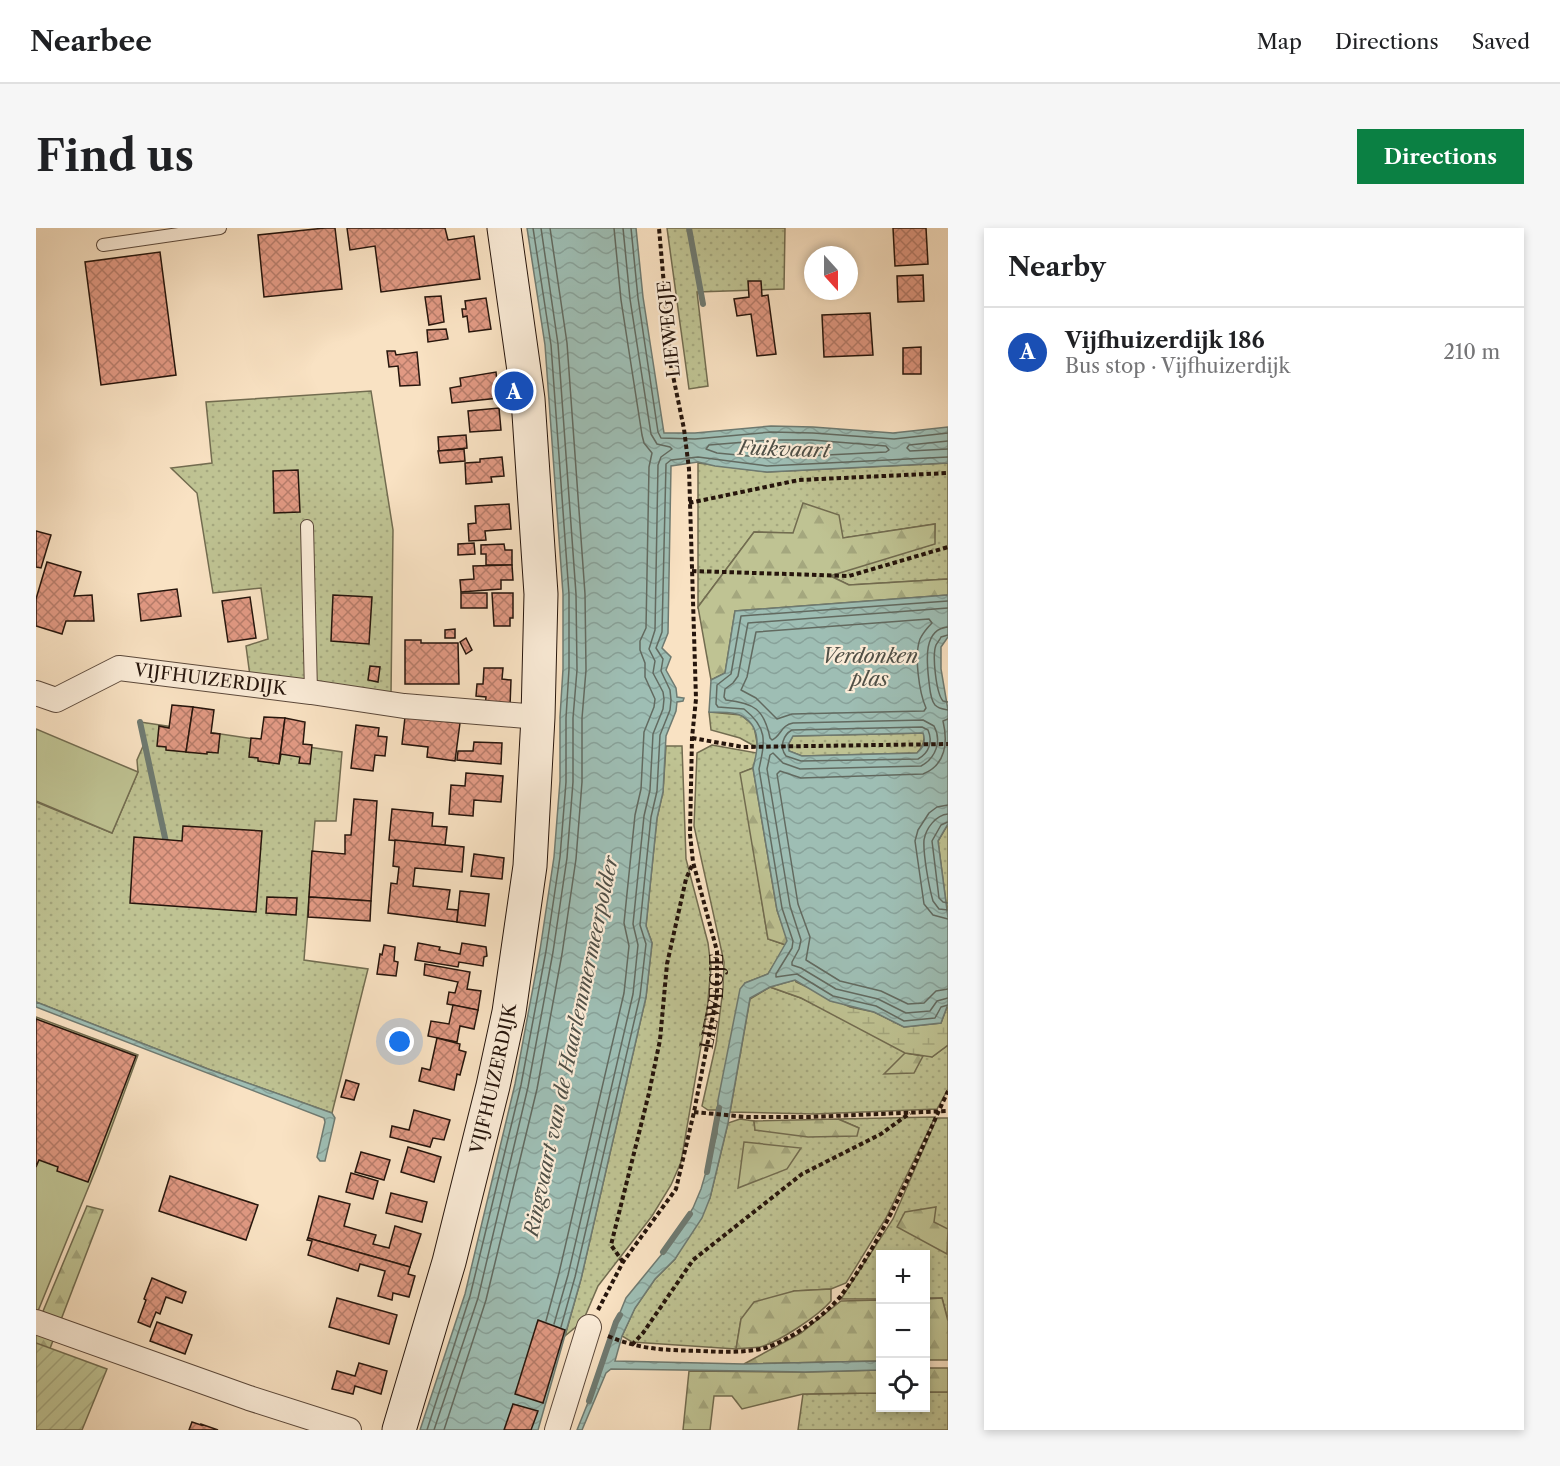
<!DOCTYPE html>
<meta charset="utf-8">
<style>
body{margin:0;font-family:"Libre Caslon Text",serif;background:#f6f6f6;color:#202124}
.controls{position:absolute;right:18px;bottom:18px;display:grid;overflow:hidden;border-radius:0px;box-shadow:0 3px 9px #0003}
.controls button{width:54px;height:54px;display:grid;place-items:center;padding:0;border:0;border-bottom:2px solid #e0e0e0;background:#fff;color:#202124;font:30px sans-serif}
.compass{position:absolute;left:768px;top:18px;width:54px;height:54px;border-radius:50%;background:#fff;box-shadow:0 3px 9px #0003;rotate:159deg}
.you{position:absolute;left:364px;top:814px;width:21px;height:21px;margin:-15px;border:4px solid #fff;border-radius:50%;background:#1a73e8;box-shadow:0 0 0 9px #1a73e833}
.badge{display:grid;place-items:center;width:39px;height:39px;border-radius:50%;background:#0b8043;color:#fff;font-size:20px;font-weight:700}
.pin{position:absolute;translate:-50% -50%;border:3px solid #fff;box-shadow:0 2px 6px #0006}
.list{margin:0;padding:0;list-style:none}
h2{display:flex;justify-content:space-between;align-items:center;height:78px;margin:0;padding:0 24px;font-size:26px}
h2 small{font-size:20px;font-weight:400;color:#757577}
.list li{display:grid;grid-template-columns:39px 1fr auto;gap:18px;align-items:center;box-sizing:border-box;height:90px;padding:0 24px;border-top:2px solid #e0e0e0}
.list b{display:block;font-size:22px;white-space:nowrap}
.list p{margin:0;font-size:20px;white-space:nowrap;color:#757577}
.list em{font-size:20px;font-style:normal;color:#757577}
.icon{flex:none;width:33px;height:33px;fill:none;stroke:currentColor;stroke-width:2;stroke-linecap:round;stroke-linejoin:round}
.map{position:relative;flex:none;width:912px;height:1202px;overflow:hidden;border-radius:0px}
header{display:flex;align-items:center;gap:36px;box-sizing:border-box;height:84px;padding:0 30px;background:#fff;border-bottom:2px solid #e0e0e0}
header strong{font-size:28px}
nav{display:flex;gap:33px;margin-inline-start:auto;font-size:21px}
.intro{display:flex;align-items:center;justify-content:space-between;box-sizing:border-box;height:144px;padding:0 36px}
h1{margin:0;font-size:42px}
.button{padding:15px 27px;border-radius:0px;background:#0b8043;color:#fff;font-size:21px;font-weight:700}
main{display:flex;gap:36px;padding:0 36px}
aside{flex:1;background:#fff;border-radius:0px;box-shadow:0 3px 9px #0003}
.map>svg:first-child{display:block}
</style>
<header>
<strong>Nearbee</strong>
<nav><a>Map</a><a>Directions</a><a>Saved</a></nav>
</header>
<div class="intro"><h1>Find us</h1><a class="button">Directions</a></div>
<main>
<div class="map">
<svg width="912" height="1202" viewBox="0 0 912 1202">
<defs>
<pattern id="grass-dots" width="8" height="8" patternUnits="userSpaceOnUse" patternTransform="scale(1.5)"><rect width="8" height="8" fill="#bfc393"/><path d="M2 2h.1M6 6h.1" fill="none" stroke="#a4a77e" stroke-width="1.8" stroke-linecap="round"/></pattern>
<pattern id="forest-firs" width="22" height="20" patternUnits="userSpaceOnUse" patternTransform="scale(1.5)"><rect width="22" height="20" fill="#bfc393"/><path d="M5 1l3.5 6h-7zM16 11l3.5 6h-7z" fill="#a4a77e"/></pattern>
<pattern id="wetland-marsh" width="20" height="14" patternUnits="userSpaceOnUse" patternTransform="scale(1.5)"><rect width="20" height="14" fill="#bfc393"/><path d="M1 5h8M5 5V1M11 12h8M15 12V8" fill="none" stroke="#a4a77e"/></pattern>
<pattern id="garden-furrows" width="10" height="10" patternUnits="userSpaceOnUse" patternTransform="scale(1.5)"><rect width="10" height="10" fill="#bfc393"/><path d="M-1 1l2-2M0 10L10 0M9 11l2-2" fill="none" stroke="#a4a77e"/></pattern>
<pattern id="water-waves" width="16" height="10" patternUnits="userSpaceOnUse" patternTransform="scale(1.5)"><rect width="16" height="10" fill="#9ebeb4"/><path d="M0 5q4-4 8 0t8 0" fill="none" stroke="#88a29a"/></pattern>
<pattern id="building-cross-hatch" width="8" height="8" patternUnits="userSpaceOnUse" patternTransform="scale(1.5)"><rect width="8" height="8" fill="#e19983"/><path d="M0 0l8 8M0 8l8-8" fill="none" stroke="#b67c6a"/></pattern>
</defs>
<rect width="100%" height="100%" fill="#f9e2c3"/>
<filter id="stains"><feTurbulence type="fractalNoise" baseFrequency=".00333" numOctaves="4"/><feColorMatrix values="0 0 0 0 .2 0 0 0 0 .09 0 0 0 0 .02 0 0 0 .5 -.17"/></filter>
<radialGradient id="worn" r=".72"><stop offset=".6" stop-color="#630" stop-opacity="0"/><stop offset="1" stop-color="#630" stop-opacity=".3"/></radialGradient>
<g fill="url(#grass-dots)" stroke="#726c50" stroke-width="1.5">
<polygon points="631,0 749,0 748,61 661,64 672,158 653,161"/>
<polygon points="335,163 357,302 355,467 214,448 210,418 232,411 225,360 177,365 161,265 135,240 176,235 170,174"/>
<polygon points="662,235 731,244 912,235 912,351 813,357 793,347 898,316 899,296 807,310 757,305 718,304 662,379"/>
<polygon points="673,484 705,487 718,498 722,520 704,510 675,502"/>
<polygon points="104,494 306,524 300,593 279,593 268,732 332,741 296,885 172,841 0,774 0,574 76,605 102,544 101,532 108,516"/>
<path d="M888 505C889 513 887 519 881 525L766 528 753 523 752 517 757 508Z"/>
<polygon points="676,517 721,525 717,540 705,545 732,711 750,717 732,746 709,755 681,882 672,882 666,878 680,816 687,761 688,734 658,598 661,525"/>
<polygon points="630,518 646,518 650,631 672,715 675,739 671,783 645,934 635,957 616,988 562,1058 547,1093 529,1108 545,1051 610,769 616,715 610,698 621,590 627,564"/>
<polygon points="912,596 912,690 902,613"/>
<polygon points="734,759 765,770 896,829 912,817 912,861 901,881 778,886 694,884 714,771"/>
<polygon points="899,889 850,990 810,1055 795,1061 758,1063 705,1091 700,1121 596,1114 586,1108 599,1080 619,1051 639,1031 674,970 692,895 704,891 718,893 719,902 823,900 802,891"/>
<polygon points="901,890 912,890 912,1093 906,1070 890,1070 890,1026 844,1026 844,1071 805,1071 857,991"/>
<polygon points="890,1164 912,1164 912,1202 762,1202 767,1166 844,1165 844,1180 890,1180"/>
</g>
<g fill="url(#forest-firs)" stroke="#726c50" stroke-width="1.5">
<polygon points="767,275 803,287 807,310 899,296 899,316 794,348 813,357 912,351 912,367 699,383 689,445 675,452 662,379 718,304 757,305"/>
<polygon points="717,540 741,682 752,713 750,717 732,711 704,545"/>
<polygon points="869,825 887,828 878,845 848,846"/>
<polygon points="802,891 823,900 821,908 772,909 719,902 718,893"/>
<polygon points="708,914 765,920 751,941 702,960"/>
<polygon points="51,978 67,982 13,1123 0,1119 0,1100"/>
<polygon points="900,979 898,994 912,1001 911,1026 861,999 869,984"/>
<path d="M795 1061V1073C782 1088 743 1114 724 1119 716 1120 707 1120 700 1121L705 1091 718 1074 758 1063Z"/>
<polygon points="906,1070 912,1093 912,1132 890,1132 890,1071"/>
<polygon points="844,1072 844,1133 708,1136 765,1105 805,1073"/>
<rect x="890" y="1140" width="22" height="24"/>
<polygon points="844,1142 844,1165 767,1166 706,1181 696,1168 678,1168 674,1202 647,1202 653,1143 769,1144"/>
</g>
<polygon fill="url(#wetland-marsh)" stroke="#726c50" stroke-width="1.5" points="759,752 760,754 814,779 838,784 868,799 905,795 912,776 912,817 896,829 869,825 765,770 734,759"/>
<polygon fill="url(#garden-furrows)" stroke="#726c50" stroke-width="1.5" points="0,1115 71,1141 46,1202 0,1202"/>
<g fill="#bfc393" stroke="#726c50" stroke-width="1.5">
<polygon points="0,501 102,544 76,605 0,573"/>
<polygon points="0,789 102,827 62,936 2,1083 0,1083"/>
</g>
<g fill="url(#water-waves)" stroke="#6e7a71" stroke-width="1.5" fill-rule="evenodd">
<polygon points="491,0 600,0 607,69 628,205 659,205 735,198 777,199 857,205 912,199 912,235 731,244 679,238 662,234 635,238 632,405 626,420 635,429 630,442 640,460 641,469 648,470 647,473 641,474 640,483 630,508 627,564 621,590 610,698 616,715 610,769 545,1051 502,1202 384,1202 429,1066 479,856 504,722 518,629 524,553 524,489 527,441 527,366 509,117"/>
<path d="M912 367V409L905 419V441L912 482V596L902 613 912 690V776L905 795 868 799 838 784 794 773 759 752 734 759 714 770 692 895 674 970 666 990 639 1031 619 1051 599 1080 586 1108 579 1133 708 1136 844 1133V1142L769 1144 575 1141 570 1145 546 1202H541L565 1142 576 1104 590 1070 639 1010 657 980 665 961 681 906 682 872 704 761 709 755 732 746 751 713 741 682 717 540C722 522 726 499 706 488 698 483 682 485 673 484L675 452 689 445 699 383ZM887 505C890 513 887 520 881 525L766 528 753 523 752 517 757 508Z"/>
<polygon points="0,774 172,841 296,885 299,890 289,933 284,933 281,929 289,894 288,890 0,779"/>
</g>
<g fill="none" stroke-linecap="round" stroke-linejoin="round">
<g stroke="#626a60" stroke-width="1.5">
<polyline points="595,0 602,70 622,204 625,210 659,211 735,204 777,205 858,211 912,205"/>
<polygon points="735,212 776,212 850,218 853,222 850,224 732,230 681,225 670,221 673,217"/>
<polyline points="912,213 873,217 871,220 874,223 912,221"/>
<path d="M912 373 705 388 695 446 681 457 680 476 682 479 708 481C732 500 729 513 723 541L746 680 757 713 756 720 740 746V749L761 746 797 768 840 778 868 793 899 790 905 779 912 777"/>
<path d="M912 380 712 395 702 448 697 455 689 461 688 469 690 472C718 475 728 481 734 510L736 512C745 508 745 497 757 495L887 492 898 498C906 513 900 530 885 538L764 541 747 535 737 525 734 527 731 541 754 678 765 712 763 721 756 734V737L765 740 800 761 842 771 870 785 894 783 901 773 912 770"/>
<path d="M893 391 896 395C891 400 887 405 884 411 878 427 883 464 890 480L888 483 756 486 741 491 720 470 705 462 711 449 720 404Z"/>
<path d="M912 399C886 401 891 436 893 454 894 461 894 471 899 477 903 481 907 481 912 482"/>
<path d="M912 407 905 409C905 410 901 415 900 417 896 427 900 465 907 473L912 474"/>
<path d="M912 491 907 493C912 514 910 537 887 546L765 550 744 543 741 546 762 676 774 709 770 732 804 753 845 763 872 776 888 775 900 763 912 761"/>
<path d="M886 499 892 502C897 514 893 525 882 531L765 533 750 528C743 519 747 507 756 502Z"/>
<polyline points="912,577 901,579 893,585 882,602 879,613 888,676 897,687 912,691"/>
<path d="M912 586C900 587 890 600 888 612 887 626 893 659 897 673L903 681 912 682"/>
<polyline points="912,594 905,597 896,613 903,670 907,674 912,675"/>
<polyline points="510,1093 523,1045 588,765 593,718 588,695 599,587 605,561 608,504 618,479 619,471 609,449 609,435 604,422 604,413 610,400 613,239 616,225 608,215 606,207 585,72 578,0"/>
<polyline points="518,1096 532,1047 597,766 602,717 597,696 608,588 614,562 617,506 627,481 628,471 627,464 617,445 619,433 613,421 619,402 622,237 625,229 636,221 634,219 621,216 615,206 594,71 587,0"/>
<polyline points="525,1099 539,1049 604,768 610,716 604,697 615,589 621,563 624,507 634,482 635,472 634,462 625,443 627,431 620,420 626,404 630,236 635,232 662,229 731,238 912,229"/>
<polyline points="391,1202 434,1068 485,857 510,723 524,629 530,554 530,490 533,441 533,366 515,117 497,0"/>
<polyline points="398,1202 442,1070 492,859 517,724 531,630 537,554 537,490 541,442 540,366 522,116 505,0"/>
<polyline points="408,1202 450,1072 501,861 526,726 540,631 546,554 546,490 550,442 549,366 531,115 514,0"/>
</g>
<g stroke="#6e7a71" stroke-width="6">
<polyline points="653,0 667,76"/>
<polyline points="104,494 131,619"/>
<polyline points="671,944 683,880"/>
<polyline points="627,1024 654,986"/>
<polyline points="553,1173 580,1094 584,1087"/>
</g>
</g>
<g fill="url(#building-cross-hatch)" stroke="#26150c" stroke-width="1.5">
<polygon points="289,0 299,0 306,61 228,69 222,7"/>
<polygon points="311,0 409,0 412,12 438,8 444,51 345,64 339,18 314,22"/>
<polygon points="857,0 890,0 892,36 859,38"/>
<polygon points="124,24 140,147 65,157 49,34"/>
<polygon points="887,47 888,73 862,74 861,48"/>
<polygon points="712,53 725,53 726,68 732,67 740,126 721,128 715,86 701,88 698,71 713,69"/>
<polygon points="405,68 408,94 393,97 389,69"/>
<polygon points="450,70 455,101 433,104 431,88 427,89 426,81 430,81 429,73"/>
<polygon points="834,85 837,127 788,129 786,87"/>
<polygon points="410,101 412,111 392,114 391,102"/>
<polygon points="885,119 885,146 867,146 867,120"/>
<polygon points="351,123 359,123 360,127 381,124 384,157 364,158 362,138 353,139"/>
<polygon points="460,144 463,170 416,175 414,160 425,158 424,150"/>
<polygon points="463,180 465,202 434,204 432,183"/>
<polygon points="430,207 431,220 403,223 402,209"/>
<polygon points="428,221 429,233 404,235 402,223"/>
<polygon points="466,229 468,248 455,249 456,254 430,256 429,235 444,234 444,231"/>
<polygon points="262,242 264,284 238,285 237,243"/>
<polygon points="473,276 475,301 449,303 450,312 433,313 432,296 440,295 439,278"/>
<polygon points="0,303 15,307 5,340 0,339"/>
<polygon points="438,315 439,326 422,327 422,316"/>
<polygon points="468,316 469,322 476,322 476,337 450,337 450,326 445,326 445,317"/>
<polygon points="11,334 45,344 38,368 56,367 58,393 30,393 26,406 0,398 0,371"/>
<polygon points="476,337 477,352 465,352 465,361 425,364 424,352 438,351 437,338"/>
<polygon points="141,361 145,388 105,393 102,366"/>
<rect x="425" y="365" width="26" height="15"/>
<polygon points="456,365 477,365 477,390 474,390 474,398 458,398"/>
<polygon points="297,367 336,369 333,416 295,413"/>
<polygon points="214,369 220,410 192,414 186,373"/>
<polygon points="419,401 419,410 409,410 409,402"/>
<polygon points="430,410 436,422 430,426 424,414"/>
<polygon points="369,412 385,412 385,415 422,415 423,456 369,456"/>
<polygon points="334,438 344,439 342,454 332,452"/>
<polygon points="448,440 467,440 466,451 475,452 474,478 449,478 450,469 440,468 441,456 447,456"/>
<polygon points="136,477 157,479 150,524 130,522 130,519 121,518 123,498 133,500"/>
<polygon points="157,479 178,482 175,505 184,506 182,525 171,524 171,526 150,524"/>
<polygon points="228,489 249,490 243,536 222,533 222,530 213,529 215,510 225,511"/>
<polygon points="369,489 424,495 419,533 391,529 392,519 366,516"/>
<polygon points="249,490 269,494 267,516 276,517 274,536 263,535 264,529 245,526 243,536"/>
<polygon points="320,497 343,500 342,508 351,509 349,528 339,527 337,543 315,540"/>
<polygon points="438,514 466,515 465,536 421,532 422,523 437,523"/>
<polygon points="430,545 467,548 465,574 438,572 437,588 413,586 415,557 429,558"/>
<polygon points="318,571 341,573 335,673 273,669 276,623 309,626 309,607 315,607"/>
<polygon points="356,581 397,585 396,598 411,599 409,617 353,612"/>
<polygon points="147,598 226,603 220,684 94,675 98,609 146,613"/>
<polygon points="359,612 428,619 426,644 379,640 377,658 414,662 411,681 422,682 421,694 352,685 355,655 361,656 363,639 357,638"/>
<polygon points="438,626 468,630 466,651 435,648"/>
<polygon points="424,663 453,666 449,698 421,694"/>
<polygon points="231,669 261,670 260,687 230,685"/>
<polygon points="273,669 335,673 334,693 272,689"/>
<polygon points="382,715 404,719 403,722 424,726 426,715 450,719 451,728 448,729 447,738 423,734 422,739 379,732"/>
<polygon points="348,717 359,719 358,733 362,734 360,748 341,746 344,726 346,727"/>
<polygon points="389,736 434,744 431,761 445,763 442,782 411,776 413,764 419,765 422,754 388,747"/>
<polygon points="417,777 442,782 438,801 424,798 421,814 392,808 395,793 413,796"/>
<polygon points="0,791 100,828 52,954 21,943 22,939 3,932 0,939"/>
<polygon points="401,810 424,816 423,822 430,824 424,847 421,846 418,862 383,853 386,840 394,842"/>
<polygon points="310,852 323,856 318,872 305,869"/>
<polygon points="378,882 414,892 408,912 397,910 394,919 354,909 356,898 373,902"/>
<polygon points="372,919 405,929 398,954 365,944"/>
<polygon points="325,924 354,932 348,952 319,944"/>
<polygon points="315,945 342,953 337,971 310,964"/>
<polygon points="134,948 222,977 210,1012 123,983"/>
<polygon points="355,965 391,974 386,994 350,985"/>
<polygon points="283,968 314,976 308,998 340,1007 337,1016 353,1020 359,998 385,1006 374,1039 272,1010"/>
<polygon points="272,1010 374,1039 372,1046 379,1048 373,1069 357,1065 356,1072 342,1068 349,1043 324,1036 322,1043 272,1027 276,1013 271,1012"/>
<polygon points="116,1050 150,1064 146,1075 130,1069 124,1086 120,1084 114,1099 102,1094 110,1072 108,1071"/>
<polygon points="301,1070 361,1087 353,1116 293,1099"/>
<polygon points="502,1092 529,1102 507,1175 479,1166"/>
<polygon points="121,1094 156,1107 149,1126 114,1113"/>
<polygon points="323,1135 351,1143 345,1166 319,1158 317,1166 296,1161 301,1143 319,1148"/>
<polygon points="477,1176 502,1183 495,1202 468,1202"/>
<polygon points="156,1194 165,1197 165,1196 182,1202 153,1202"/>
</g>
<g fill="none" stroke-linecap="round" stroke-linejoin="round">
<g stroke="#5b483a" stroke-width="14">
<g id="lane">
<polyline points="67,17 184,0"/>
<polyline points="271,298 275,464"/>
</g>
</g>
<g stroke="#5b483a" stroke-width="26">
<g id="street">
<path id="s2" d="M0 465 20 472 83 440 275 464 368 478 502 489"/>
<polyline points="0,1094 213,1170 313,1202"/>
<polyline points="521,1202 553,1099"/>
</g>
</g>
<g stroke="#26150c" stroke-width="35">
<g id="secondary">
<path id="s3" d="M363 1202 413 1034 457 858 473 784 494 638 502 489 505 366 492 171 468 0"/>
</g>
</g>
<g stroke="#26150c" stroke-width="4" stroke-dasharray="4.5 3" stroke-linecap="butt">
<polyline points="653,275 763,252 912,245"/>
<polyline points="656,343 813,348 912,319"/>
<polyline points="656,510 707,519 912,516"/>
<polyline points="658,884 711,889 773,889 912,883"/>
<polyline points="587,1034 575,1017 613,865 624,812 631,736 650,651 657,635"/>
<path id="s1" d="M562 1082 587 1034 640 961 658 884 681 767V723L657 634 654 606 656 510 660 471 653 241 648 201 635 138 623 0"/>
<path d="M572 1108C605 1122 629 1122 665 1123 685 1124 709 1125 729 1120 754 1112 791 1087 807 1065 852 1003 880 932 912 863"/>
<polyline points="596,1117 607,1105 657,1032 766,946 845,906 874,885"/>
</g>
<use href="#lane" stroke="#fbecd8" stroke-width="12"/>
<use href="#street" stroke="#fbecd8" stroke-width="24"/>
<use href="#secondary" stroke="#fbecd8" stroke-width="33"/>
</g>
<g text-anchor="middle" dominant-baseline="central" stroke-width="4.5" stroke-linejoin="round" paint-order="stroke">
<g font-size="18" fill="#26150c" stroke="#fbecd8">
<text transform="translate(633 101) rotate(-96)">LIEWEGJE</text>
<text stroke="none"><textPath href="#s2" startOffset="184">VIJFHUIZERDIJK</textPath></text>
<text stroke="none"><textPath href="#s1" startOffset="336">LIEWEGJE</textPath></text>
<text stroke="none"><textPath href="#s3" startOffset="364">VIJFHUIZERDIJK</textPath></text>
</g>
<g font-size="20" font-style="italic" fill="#505047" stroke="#fbecd8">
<text transform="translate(748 221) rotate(2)">Fuikvaart</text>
<text x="834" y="428">Verdonken<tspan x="834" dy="23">plas</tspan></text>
<text transform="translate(535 818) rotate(-78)">Ringvaart van de Haarlemmermeerpolder</text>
</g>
</g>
<rect width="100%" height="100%" filter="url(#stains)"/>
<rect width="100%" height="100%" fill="url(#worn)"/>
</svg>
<div class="controls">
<button>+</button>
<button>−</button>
<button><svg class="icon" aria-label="locate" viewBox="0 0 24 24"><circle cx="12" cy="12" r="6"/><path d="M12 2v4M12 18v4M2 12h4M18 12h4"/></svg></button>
</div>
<svg class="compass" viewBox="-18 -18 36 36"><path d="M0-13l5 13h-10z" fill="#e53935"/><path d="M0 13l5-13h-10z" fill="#757577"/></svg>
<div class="you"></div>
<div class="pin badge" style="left:478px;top:163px;background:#1a4fb4">A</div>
</div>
<aside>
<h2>Nearby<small></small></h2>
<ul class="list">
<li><span class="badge" style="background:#1a4fb4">A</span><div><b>Vijfhuizerdijk 186</b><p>Bus stop · Vijfhuizerdijk</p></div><em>210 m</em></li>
</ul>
</aside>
</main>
